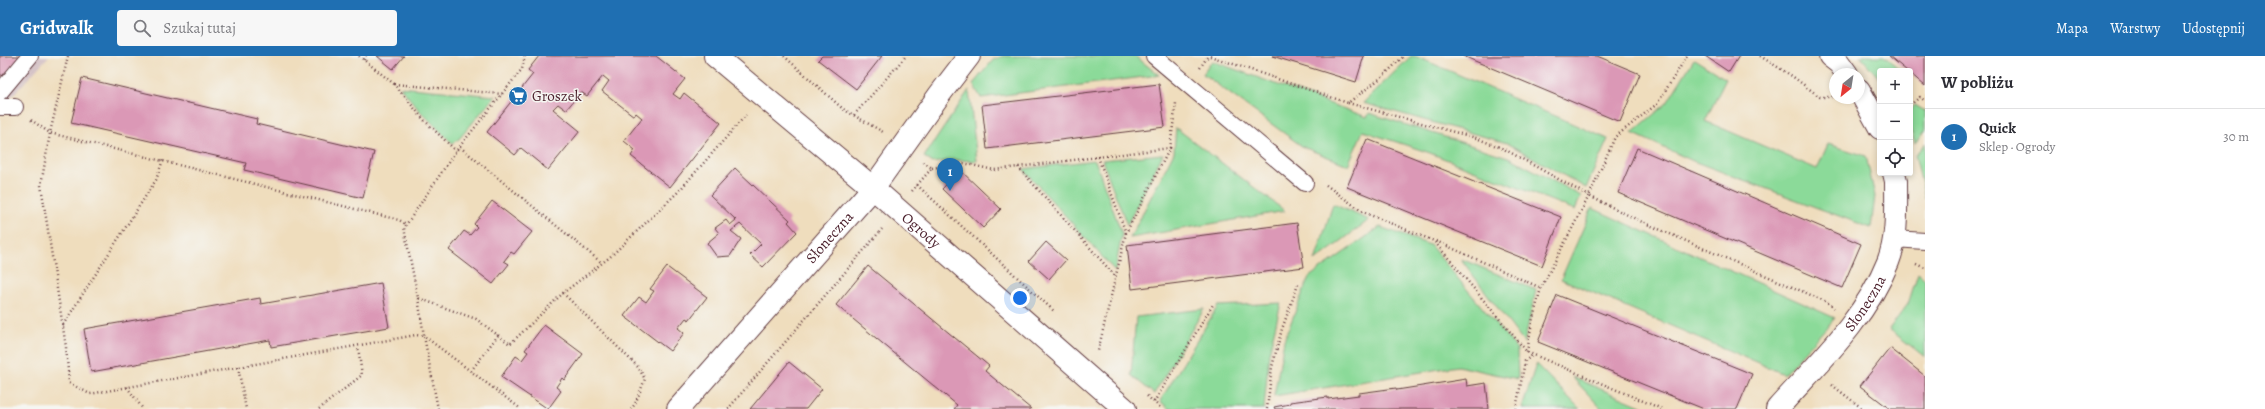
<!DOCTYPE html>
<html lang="pl">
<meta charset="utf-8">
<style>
body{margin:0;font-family:Alegreya,serif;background:#f7f7f7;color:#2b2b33}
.controls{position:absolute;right:12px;top:12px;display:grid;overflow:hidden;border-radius:4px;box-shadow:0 2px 6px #0003}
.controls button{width:36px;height:36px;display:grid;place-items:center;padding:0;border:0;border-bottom:1px solid #e1e1e2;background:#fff;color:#2b2b33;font:20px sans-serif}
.compass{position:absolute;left:1829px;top:12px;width:36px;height:36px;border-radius:50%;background:#fff;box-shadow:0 2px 6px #0003;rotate:210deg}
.you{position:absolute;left:1020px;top:242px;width:14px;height:14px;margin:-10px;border:3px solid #fff;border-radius:50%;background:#1a73e8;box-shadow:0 0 0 6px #1a73e833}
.badge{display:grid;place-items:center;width:26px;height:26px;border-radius:50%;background:#1f6fb2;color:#fff;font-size:13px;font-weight:700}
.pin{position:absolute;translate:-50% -33px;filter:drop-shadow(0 1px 2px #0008)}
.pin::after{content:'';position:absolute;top:21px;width:14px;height:12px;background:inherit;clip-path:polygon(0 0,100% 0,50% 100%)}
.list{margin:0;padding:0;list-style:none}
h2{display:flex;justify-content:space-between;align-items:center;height:52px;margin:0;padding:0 16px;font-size:17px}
h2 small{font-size:13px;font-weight:400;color:#7c7c81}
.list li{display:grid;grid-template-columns:26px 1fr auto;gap:12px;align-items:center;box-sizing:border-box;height:56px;padding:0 16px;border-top:1px solid #e1e1e2}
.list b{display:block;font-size:15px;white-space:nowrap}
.list p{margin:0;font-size:13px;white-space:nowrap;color:#7c7c81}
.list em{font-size:13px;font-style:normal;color:#7c7c81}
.icon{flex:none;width:22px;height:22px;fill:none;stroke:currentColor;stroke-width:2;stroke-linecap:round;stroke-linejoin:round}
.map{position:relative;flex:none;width:1925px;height:353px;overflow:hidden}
header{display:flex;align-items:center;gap:24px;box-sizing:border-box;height:56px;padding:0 20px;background:#1f6fb2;color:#fff}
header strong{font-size:19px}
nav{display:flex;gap:22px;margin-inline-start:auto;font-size:14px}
.search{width:280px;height:36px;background:#f7f7f7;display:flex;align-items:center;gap:10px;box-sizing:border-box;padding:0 14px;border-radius:4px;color:#7c7c81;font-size:15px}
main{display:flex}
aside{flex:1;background:#fff}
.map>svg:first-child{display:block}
</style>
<header>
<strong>Gridwalk</strong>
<div class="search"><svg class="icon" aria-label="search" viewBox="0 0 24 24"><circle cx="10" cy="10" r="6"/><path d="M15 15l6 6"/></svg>Szukaj tutaj</div>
<nav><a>Mapa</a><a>Warstwy</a><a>Udostępnij</a></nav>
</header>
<main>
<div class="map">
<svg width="1925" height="353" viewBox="0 0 1925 353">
<rect width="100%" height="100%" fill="#f6f6f2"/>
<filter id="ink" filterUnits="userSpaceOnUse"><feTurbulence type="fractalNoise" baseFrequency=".025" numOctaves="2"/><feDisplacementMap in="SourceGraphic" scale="8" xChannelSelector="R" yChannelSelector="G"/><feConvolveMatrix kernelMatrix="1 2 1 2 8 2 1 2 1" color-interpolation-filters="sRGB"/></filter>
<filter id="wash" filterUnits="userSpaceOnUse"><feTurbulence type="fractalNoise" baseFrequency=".012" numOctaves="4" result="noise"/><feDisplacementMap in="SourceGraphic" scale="16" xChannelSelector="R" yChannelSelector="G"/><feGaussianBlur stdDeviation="0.9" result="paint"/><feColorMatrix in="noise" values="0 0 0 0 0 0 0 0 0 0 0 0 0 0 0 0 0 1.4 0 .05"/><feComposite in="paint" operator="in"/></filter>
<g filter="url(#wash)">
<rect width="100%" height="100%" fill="#efddbd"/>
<polygon fill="#d2bec2" points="0,0 49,0 0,53"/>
<g fill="#8bda99" stroke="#6a7c62">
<polygon points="1003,0 1135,0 1159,19 981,42 973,28 993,4"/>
<polygon points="1411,0 1415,0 1608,83 1586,132 1507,87 1363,47"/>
<polygon points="1860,0 1884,0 1902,15 1880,15 1880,23"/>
<polygon points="1694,3 1726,23 1705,65 1817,113 1828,88 1866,100 1875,140 1871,172 1693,105 1632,77 1667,47"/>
<polygon points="1212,5 1367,61 1369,57 1511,102 1581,140 1575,154 1430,97 1363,75 1348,109 1303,91 1203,18"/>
<polygon points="400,31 495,40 459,83 452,87 419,54"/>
<polygon points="969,34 977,105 955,104 933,107 924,101"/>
<polygon points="1915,49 1925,55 1925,75 1915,87 1910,72 1910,53"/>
<polygon points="1176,72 1285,155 1130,182 1174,96"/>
<polygon points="1925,87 1925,142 1915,99"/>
<polygon points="1163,98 1127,169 1102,104"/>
<polygon points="1095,104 1122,178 1115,215 1023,113"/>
<polygon points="1333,148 1369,164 1315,205"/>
<polygon points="1592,152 1835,262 1784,318 1561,223"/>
<polygon points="1380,171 1430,189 1517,293 1518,323 1458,310 1274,340 1284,284 1309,221"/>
<polygon points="1461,203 1536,234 1524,287"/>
<polygon points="1918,217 1925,223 1925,301 1889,273 1908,248"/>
<polygon points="1281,247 1269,297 1264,353 1169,353 1160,345 1218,250"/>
<polygon points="1204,253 1154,338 1131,319 1136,261"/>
<polygon points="1536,308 1580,353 1522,353"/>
<polygon points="1572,321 1648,353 1602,353"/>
</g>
<g id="blocks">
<g fill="#db98b6">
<polygon points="0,0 21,0 4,21 0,18"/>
<polygon points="377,0 404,0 393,13"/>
<polygon points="539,0 656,0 685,23 673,38 680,43 684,37 721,67 670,131 631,100 635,94 624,85 642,62 636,57 634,60 602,35 609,25 603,20 587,40 581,36 566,54 558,48 553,53 580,75 548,114 521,92 515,99 487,76 533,18 528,14"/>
<polygon points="822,0 882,0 856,33 818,4"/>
<polygon points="1272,0 1364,0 1356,26"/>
<polygon points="1463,0 1597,0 1640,18 1620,66"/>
<polygon points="1705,0 1739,0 1729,16"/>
<polygon points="1889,0 1925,0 1925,30 1910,17 1910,15 1907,15"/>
<polygon points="82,22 257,63 256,68 374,96 363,142 244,114 246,107 71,67"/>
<polygon points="1159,28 1165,71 987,93 982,49"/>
<polygon points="1367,83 1561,161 1542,210 1347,131"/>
<polygon points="1637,92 1861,188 1842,232 1618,137"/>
<polygon points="735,112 790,164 788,166 797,176 763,211 750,199 761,188 740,168 731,175 741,183 730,200 717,201 707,187 719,177 715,172 726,164 730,169 736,164 710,139"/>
<polygon points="960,114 1001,153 983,172 942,133"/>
<polygon points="492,145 532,176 514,198 511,196 504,205 509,208 493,228 449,194 464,175 470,179 477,171 474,168"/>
<polygon points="1297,167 1304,211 1132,233 1127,189"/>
<polygon points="1046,186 1066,204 1049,223 1029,205"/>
<polygon points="868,210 989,310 985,315 1031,353 954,353 957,349 836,249"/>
<polygon points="667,211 707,241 689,264 686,262 678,272 684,277 670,295 624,260 639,241 646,246 654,235 650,233"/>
<polygon points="381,227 389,271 271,291 270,284 91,316 84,273 260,242 261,248"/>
<polygon points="1557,239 1752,318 1737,353 1704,353 1538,286"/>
<polygon points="544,269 583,298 564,324 562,322 556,331 561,335 548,353 501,321 516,300 522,304 528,296 525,294"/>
<polygon points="1890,292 1925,320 1925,353 1890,353 1860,330"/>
<polygon points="789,306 822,333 806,353 750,353"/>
<polygon points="1466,323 1467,330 1486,327 1489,353 1275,353 1274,351 1290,348 1290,346 1328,341 1328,343 1359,339 1359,337 1396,332 1397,334"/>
</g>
</g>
</g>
<g filter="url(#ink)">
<use href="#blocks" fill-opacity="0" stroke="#633c41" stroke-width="1"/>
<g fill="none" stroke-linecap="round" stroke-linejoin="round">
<g stroke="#633c41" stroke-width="18">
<g id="lane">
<polyline points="1154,0 1305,127"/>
<polyline points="0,36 30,0"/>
<polyline points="0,51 15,51"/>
<polyline points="1894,183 1925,185"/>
</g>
</g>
<g stroke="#633c41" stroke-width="24">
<g id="street">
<path id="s1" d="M715 0 873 132 1125 353"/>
<polyline points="1830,0 1839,7 1847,18"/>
<polyline points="1859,34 1880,72"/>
<path id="s2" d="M678 353 873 132 940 38 969 0"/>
<path id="s3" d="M1777 353C1817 308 1865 264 1888 206 1898 181 1896 151 1896 125L1894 117"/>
</g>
</g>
<g stroke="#633c41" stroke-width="2.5" stroke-dasharray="1 3" stroke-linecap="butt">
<polyline points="68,0 50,77 41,129 66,291 69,327 90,338 416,279 424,280 438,353"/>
<polyline points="359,0 394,28 424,64 456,95"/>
<polyline points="525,0 522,13 456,95 404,172 418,242 476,263 510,288 563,237 610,201 678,136 746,59"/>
<polyline points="784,0 843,53 883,76"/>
<polyline points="1210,0 1348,47 1382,21 1404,0"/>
<polyline points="1687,0 1657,48 1615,81 1589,140 1640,165 1827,246 1834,252"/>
<polyline points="1760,0 1792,20 1820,41 1835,41"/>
<polyline points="364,4 366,0"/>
<polyline points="1200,12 1208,0"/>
<polyline points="394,28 502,38"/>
<polyline points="1348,47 1476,82 1504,93 1589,140 1541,232 1532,266 1527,296"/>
<polyline points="1910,49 1920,41 1925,45"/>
<polyline points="854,59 906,0"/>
<polyline points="31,64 50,77 399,164 406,168"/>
<polyline points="460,91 602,207"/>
<polyline points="1170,92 1176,47"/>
<polyline points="1098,101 1126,177"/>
<polyline points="1018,111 1116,221"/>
<polyline points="932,112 963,107 994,114 1170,92 1126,177 1098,295"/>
<polyline points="917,129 1055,256"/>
<polyline points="1326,129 1363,156 1434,185 1527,296 1662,353"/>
<polyline points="912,135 932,112 922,105"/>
<polyline points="1436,185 1541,232"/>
<polyline points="1916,208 1925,212"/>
<polyline points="563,237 638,311 645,323 635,348 631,353"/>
<polyline points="418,242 424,280 521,353"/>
<polyline points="63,269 156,124 163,104"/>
<polyline points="238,311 246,353"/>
<polyline points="471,315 498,279"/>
<polyline points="1832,329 1863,353"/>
<polyline points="127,331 143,353"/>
<polyline points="1147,340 1162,353"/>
<polyline points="1154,346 1214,247"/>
<polyline points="319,353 362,319 358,291"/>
<polyline points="728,353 882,173"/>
<polyline points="1267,353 1272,311 1282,273 1299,226"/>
<polyline points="1516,353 1525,305 1533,299"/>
</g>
<use href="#lane" stroke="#fff" stroke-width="16"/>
<use href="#street" stroke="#fff" stroke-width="22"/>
</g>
</g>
<defs>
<g id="supermarket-disc" transform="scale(1)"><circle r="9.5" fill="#1f6fb2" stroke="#f6f6f2"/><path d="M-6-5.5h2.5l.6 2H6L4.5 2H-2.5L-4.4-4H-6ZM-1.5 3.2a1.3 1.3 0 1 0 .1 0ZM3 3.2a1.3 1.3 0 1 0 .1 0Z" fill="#fff"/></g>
</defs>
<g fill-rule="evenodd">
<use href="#supermarket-disc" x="518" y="40"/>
</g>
<g text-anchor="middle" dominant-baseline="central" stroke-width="3" stroke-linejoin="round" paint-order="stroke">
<g font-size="15" fill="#4a1f2b" stroke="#f6f6f2" text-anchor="start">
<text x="532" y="40">Groszek</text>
</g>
<g font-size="15" fill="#4a1f2b" stroke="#f6f6f2">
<text stroke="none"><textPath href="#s1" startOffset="270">Ogrody</textPath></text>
<text stroke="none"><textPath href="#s2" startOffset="229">Słoneczna</textPath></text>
<text stroke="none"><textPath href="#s3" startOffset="138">Słoneczna</textPath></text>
</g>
</g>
</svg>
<div class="controls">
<button>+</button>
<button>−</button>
<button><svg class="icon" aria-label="locate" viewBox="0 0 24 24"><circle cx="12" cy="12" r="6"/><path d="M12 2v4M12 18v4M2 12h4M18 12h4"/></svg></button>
</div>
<svg class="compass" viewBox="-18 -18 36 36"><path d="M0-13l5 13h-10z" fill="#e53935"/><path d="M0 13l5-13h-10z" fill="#7c7c81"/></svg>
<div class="you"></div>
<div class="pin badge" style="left:950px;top:135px">1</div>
</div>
<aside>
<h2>W pobliżu<small></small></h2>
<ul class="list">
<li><span class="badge">1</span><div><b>Quick</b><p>Sklep · Ogrody</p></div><em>30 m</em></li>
</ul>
</aside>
</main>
